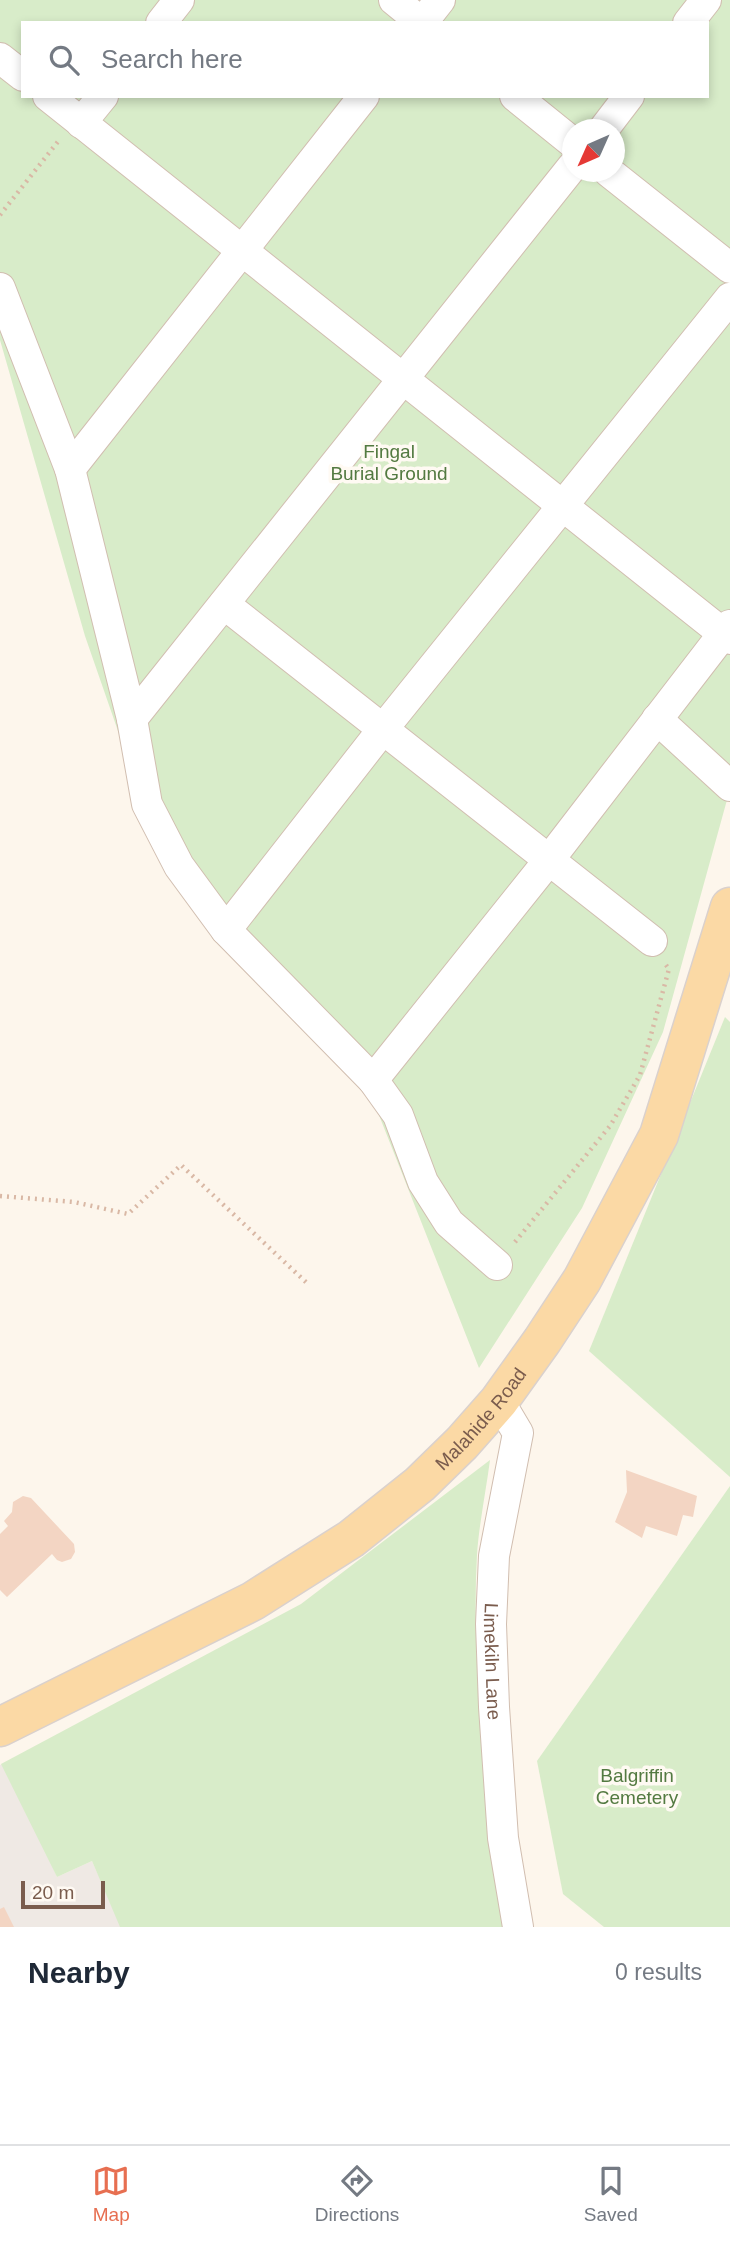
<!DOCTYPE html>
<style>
body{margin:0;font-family:Arial,sans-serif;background:#f2f2f3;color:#1f2937}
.compass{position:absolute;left:562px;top:119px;width:63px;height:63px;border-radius:50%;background:#fff;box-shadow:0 4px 10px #0003;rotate:225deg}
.scale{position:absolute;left:21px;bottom:18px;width:84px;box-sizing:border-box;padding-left:7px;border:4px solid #7a5c4d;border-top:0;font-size:19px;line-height:24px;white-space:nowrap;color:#7a5c4d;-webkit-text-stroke:5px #fffaf3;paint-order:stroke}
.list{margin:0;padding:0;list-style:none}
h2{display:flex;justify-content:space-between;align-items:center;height:91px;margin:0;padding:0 28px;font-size:30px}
h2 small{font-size:23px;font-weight:400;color:#747a83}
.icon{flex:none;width:38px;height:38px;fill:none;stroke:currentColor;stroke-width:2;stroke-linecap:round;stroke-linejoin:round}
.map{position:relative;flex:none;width:730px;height:1927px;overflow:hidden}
.search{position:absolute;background:#fff;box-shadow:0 4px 10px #0003;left:21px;right:21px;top:21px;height:77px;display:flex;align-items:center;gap:18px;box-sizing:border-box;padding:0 24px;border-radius:0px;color:#747a83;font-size:26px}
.sheet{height:217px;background:#fff}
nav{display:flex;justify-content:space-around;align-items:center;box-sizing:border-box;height:98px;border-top:2px solid #e0e1e3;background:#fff;font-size:19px;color:#747a83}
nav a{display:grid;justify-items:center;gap:4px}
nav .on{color:#e76f51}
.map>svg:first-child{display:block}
</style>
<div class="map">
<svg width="730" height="1927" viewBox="0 0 730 1927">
<rect width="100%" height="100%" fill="#fdf6ec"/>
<polygon fill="#efe9e4" points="6,1762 57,1877 92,1861 121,1927 0,1927 0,1765"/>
<g fill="#d8ecc9" fill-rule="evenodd">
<path d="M0 0H730V789L663 1032 582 1208 479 1368 373 1100 169 878 85 636 0 340ZM23 23H707V96H23ZM572 130H614V172H572Z"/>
<polygon points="725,1017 730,1022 730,1477 589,1351"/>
<path d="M490 1460C486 1491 479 1524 477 1555 470 1680 491 1804 505 1927H120L92 1861 57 1877 1 1764 301 1604Z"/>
<polygon points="730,1486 730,1927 604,1927 563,1894 537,1761"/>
</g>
<g fill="#f3d5c3">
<polygon points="626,1470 697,1496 693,1517 683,1515 677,1536 646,1526 642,1538 615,1522 627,1492"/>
<polygon points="23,1496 31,1498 74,1544 75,1552 71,1559 62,1562 57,1560 52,1554 7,1597 0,1590 0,1534 8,1526 4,1521 12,1512 13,1502"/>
<polygon points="4,1907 14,1927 0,1927 0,1909"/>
</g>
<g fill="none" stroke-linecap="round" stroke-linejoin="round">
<g stroke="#d1beb0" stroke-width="32">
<g id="minor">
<polyline points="394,0 422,23"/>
<polyline points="161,23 179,0"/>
<polyline points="422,23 440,0"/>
<polyline points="688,23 706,0"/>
<polyline points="0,58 23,76"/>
<polyline points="48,96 730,639"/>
<polyline points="515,96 572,142"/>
<polyline points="81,123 103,96"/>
<polyline points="603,130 629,96"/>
<polyline points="609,172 730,268"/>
<polyline points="0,288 70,469 132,719 147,804 179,866 226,930 373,1080 398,1115 423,1182 449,1223 497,1265"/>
<polyline points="70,469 364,96"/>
<polyline points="224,604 652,941"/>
<polyline points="132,719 572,167"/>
<polyline points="657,719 730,786"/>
<polyline points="226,930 383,729 730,298"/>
<polyline points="373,1080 549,860 730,625"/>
<path id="s1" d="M499 1401 518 1433 494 1556 491 1624 494 1707 503 1838 518 1927"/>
</g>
</g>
<g stroke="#dad1cd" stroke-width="41">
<g id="major">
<path id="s2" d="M0 1727 253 1601 351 1539 420 1484 462 1443 499 1401 542 1341 582 1280 659 1135 730 907"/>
</g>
</g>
<g stroke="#d9b8a5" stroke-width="4.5" stroke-dasharray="2 5" stroke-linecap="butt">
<polyline points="0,215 60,139"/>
<polyline points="0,1196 74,1202 128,1214 181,1165 309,1285"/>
<polyline points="515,1242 610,1126 640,1075 669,969 666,965"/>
</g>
<use href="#minor" stroke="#fff" stroke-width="30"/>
<use href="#major" stroke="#fbd9a5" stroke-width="38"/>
</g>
<g text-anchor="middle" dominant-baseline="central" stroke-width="7" stroke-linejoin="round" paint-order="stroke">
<g font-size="19" fill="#537a41" stroke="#fffaf3">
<text x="389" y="451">Fingal<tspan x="389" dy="22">Burial Ground</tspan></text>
<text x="637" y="1775">Balgriffin<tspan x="637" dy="22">Cemetery</tspan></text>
</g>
<g font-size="19" fill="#7a5c4d" stroke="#fffaf3">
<text stroke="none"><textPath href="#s2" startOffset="576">Malahide Road</textPath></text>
<text stroke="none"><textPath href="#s1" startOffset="268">Limekiln Lane</textPath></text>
</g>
</g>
</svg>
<svg class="compass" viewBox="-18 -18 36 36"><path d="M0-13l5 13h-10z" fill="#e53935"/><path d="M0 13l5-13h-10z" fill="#747a83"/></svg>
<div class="scale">20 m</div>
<div class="search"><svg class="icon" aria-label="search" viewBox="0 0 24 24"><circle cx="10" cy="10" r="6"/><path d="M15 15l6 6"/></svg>Search here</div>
</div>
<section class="sheet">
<h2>Nearby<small>0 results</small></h2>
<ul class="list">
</ul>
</section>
<nav>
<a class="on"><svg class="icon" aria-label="map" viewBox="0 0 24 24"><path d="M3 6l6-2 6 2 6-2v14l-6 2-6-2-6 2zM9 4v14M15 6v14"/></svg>Map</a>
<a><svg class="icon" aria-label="directions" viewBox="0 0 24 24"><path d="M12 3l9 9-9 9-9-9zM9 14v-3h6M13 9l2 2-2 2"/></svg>Directions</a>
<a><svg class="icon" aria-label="saved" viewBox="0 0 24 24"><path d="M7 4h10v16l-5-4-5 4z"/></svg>Saved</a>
</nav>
